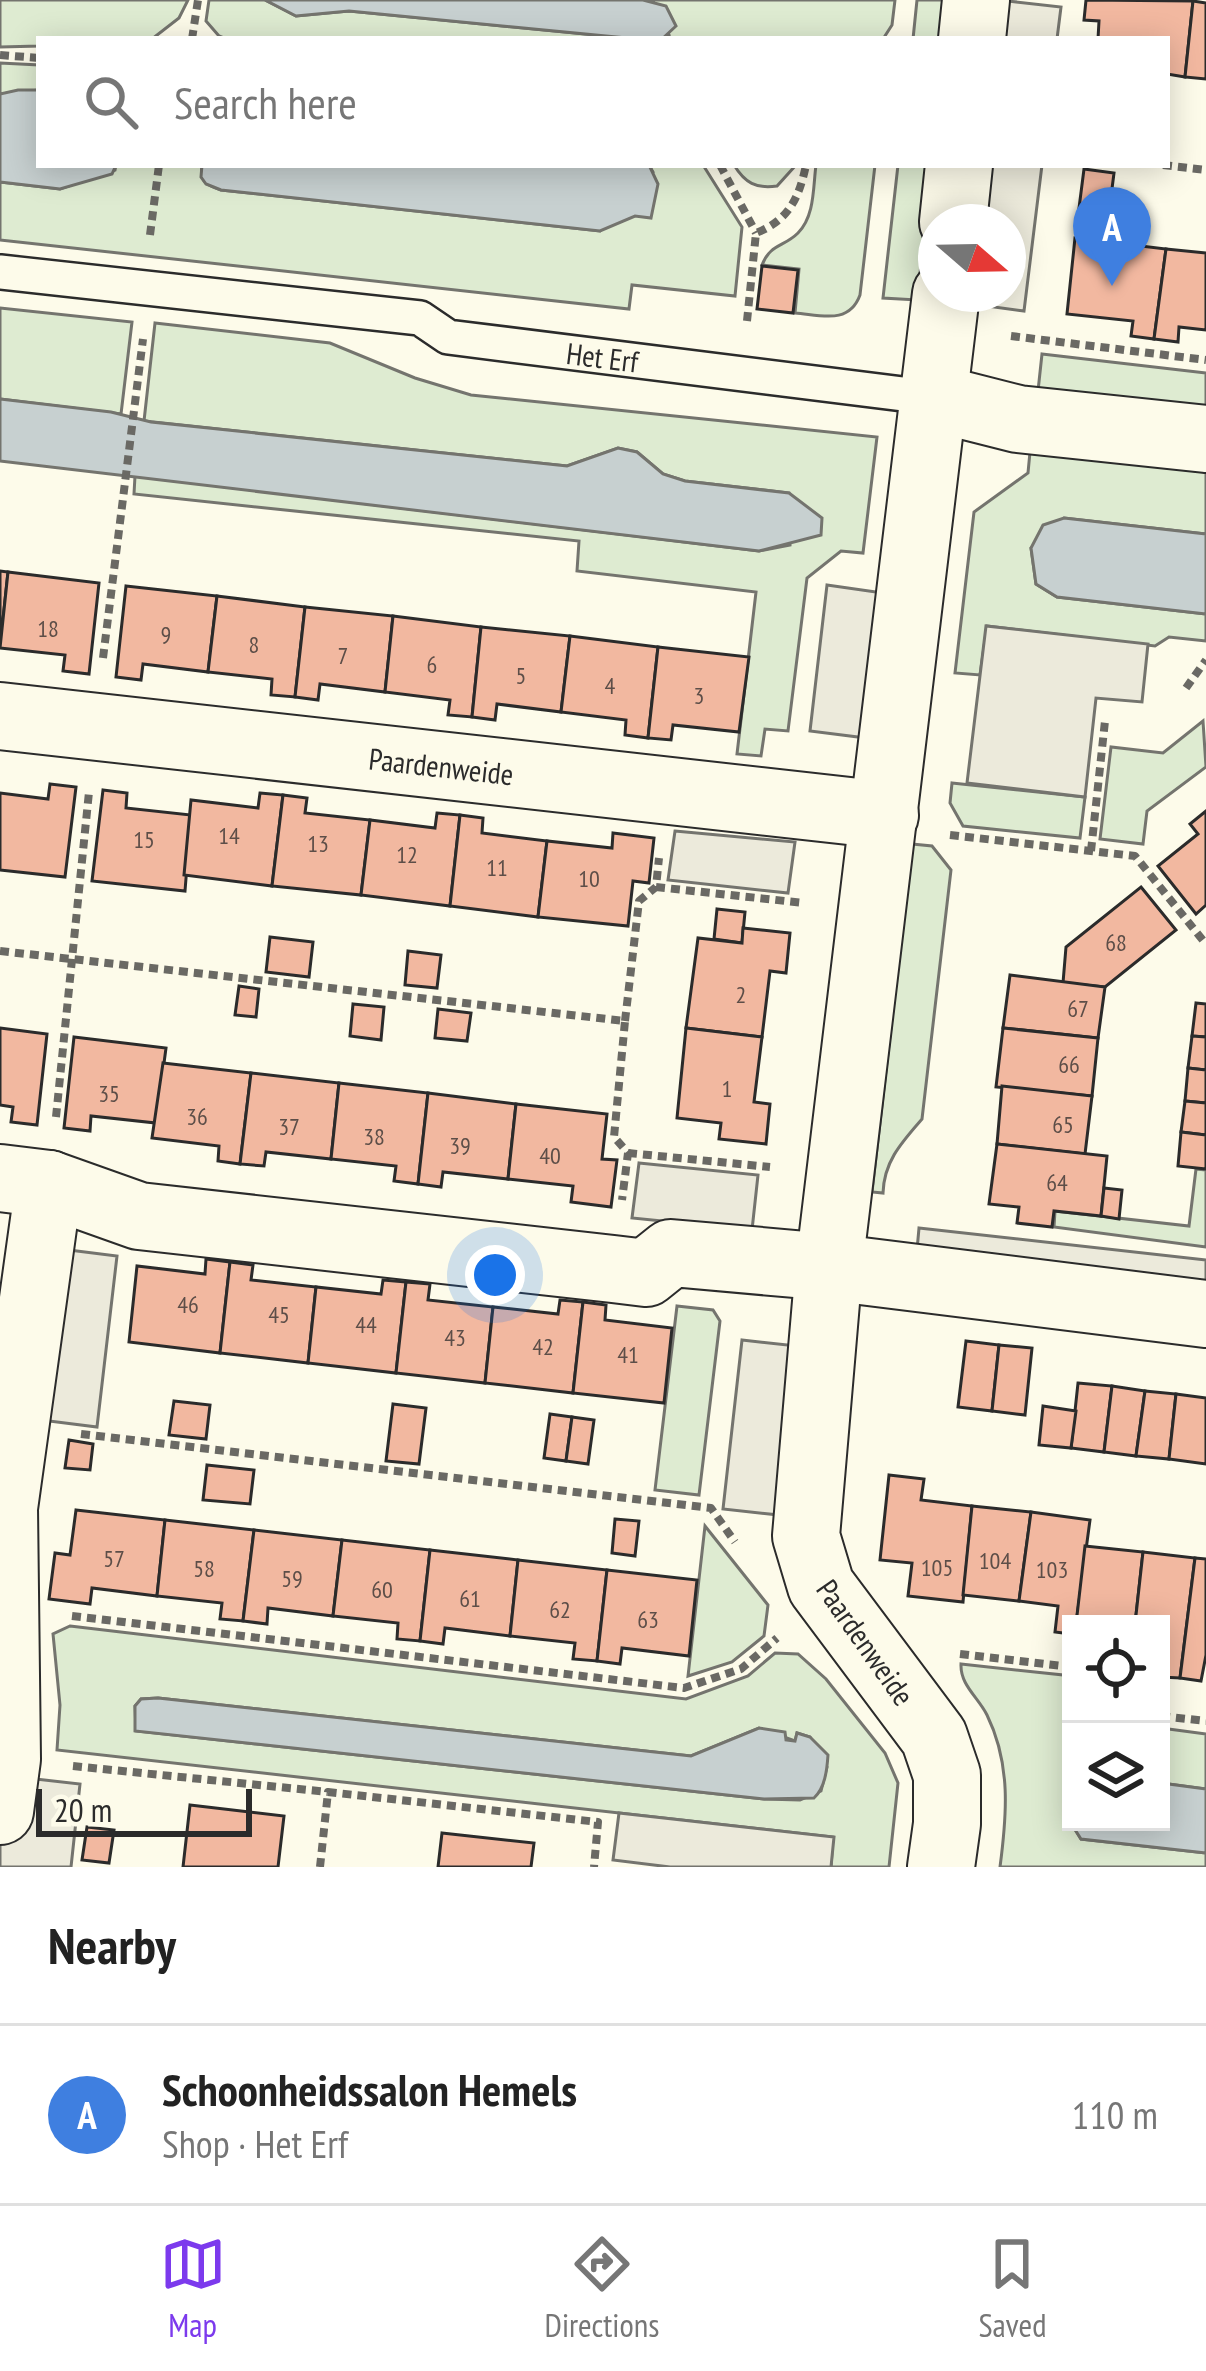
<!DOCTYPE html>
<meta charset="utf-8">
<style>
body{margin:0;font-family:"PT Sans Narrow",sans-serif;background:#f6f6f6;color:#222}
.controls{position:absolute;right:36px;bottom:36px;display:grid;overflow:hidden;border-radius:0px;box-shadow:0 6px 30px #0003}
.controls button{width:108px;height:108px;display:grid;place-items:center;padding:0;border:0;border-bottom:3px solid #e0e0e0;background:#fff;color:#222;font:60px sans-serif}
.compass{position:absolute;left:918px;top:204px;width:108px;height:108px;border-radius:50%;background:#fff;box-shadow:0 6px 30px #0003;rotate:110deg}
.scale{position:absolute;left:36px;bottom:30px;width:216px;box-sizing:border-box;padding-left:12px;border:6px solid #2b2b2b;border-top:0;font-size:33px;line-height:42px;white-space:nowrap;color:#2b2b2b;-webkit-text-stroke:9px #fdfbea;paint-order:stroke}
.you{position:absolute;left:495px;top:1275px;width:42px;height:42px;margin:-30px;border:9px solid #fff;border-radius:50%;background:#1a73e8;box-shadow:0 0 0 18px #1a73e833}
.badge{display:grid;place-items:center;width:78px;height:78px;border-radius:50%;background:#7c3aed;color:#fff;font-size:39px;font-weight:700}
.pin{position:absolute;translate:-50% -99px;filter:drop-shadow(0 3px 6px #0008)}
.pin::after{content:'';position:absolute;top:63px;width:42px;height:36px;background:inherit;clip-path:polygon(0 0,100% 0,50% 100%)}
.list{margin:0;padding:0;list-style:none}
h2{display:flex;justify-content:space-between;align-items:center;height:156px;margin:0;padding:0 48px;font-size:51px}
h2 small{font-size:39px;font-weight:400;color:#767676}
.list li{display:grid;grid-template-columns:78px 1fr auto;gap:36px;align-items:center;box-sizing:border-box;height:180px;padding:0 48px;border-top:3px solid #e0e0e0}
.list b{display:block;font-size:45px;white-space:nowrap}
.list p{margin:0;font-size:39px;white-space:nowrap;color:#767676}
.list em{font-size:39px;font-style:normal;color:#767676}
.icon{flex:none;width:66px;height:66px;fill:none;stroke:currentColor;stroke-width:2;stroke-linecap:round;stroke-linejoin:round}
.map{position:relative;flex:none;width:1206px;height:1867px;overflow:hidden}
.search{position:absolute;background:#fff;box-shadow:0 6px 30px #0003;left:36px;right:36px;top:36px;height:132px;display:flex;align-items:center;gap:30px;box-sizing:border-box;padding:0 42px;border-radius:0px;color:#767676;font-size:45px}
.sheet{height:336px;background:#fff}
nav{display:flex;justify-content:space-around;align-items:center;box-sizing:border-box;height:168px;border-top:3px solid #e0e0e0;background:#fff;font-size:33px;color:#767676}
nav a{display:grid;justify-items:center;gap:6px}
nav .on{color:#7c3aed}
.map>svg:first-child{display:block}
</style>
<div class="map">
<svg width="1206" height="1867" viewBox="0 0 1206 1867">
<rect width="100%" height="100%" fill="#fdfbea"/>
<g fill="#deebd1" stroke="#74746e" stroke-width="3" fill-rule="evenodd">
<polygon points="0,0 188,0 179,18 152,39 39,39 39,46 0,47"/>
<polygon points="209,0 265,0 296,16 349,11 637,39 226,39 219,36 206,21"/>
<polygon points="643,0 895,0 892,25 883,39 662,39 669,35 653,1"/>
<polygon points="917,0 951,0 946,39 913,39"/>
<polygon points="0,63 39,65 39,90 0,94"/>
<path d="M116 165H202C200 182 206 185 221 190L600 231 653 172 649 165H703L742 227 735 296 632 285 629 309 0 240V182L60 189 115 170Z"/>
<path d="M734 165H796L777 186C756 189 745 183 734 165Z"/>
<path d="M816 165H875L860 295C849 325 821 315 795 313L799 269 762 265C770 244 784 247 798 233 815 216 813 187 816 165Z"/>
<polygon points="898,165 932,165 917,300 883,298"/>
<polygon points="0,308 132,322 121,414 0,399"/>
<polygon points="155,323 330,343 415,378 471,395 877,437 863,553 841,551 807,578 788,731 765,729 761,756 737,754 756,592 577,571 579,541 134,494 135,476 759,551 790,545 789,493 685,481 663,474 637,452 618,448 567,466 144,421"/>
<polygon points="1042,354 1206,373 1206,411 1038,391"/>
<polygon points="1030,452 1206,472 1206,534 1064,518 1031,548 1036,584 1057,597 1206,614 1206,641 1169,637 1155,646 987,626 980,675 955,673 974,512 1028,473"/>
<polygon points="1203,721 1206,767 1147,811 1143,844 1100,839 1111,747 1163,753"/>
<polygon points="952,783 1085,797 1080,838 963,826 950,803"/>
<path d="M912 844 932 846 951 870 922 1119C902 1142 884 1161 883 1193L872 1192Z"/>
<polygon points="1196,1169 1206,1170 1206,1247 1054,1227 1055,1211 1189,1226"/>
<polygon points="677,1306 713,1310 720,1321 699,1495 655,1490"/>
<polygon points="705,1526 768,1605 764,1636 732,1662 688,1676"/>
<path d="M70 1626 686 1699 748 1676 775 1653 798 1654 826 1679 885 1753 898 1783 889 1867H831L833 1837 57 1750 60 1705 53 1634ZM158 1698 691 1756 759 1728 795 1741 797 1733 810 1737 827 1767 821 1791 800 1800 764 1799 136 1731 135 1706 141 1699Z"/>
<path d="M961 1664 1063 1675 1071 1686V1822L1081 1839 1206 1853V1867H1000C1007 1814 1011 1764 987 1715 978 1697 960 1685 961 1664Z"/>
<polygon points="1161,1728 1206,1734 1206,1789 1161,1783"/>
</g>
<g fill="#eceadb" stroke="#74746e" stroke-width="3">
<polygon points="1008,1 1061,7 1057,39 1003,39"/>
<polygon points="988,165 1042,165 1024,311 972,304 973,294 1008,294 1008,222 982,222"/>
<polygon points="827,585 883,593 866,738 810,731"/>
<polygon points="986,626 1148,644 1142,702 1096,698 1085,797 967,783"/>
<polygon points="675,831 795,842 788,893 668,880"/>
<polygon points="639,1163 758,1175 752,1230 632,1218"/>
<polygon points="919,1228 1206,1260 1206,1293 916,1261"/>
<polygon points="61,1249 117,1256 97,1427 41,1420"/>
<polygon points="742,1340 797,1346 779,1515 723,1509"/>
<polygon points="0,1775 80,1784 71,1867 0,1867"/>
<polygon points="619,1813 834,1837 831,1867 670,1867 613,1860"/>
</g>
<g fill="#c7d0d0" stroke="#74746e" stroke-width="3">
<polygon points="265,0 643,0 666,6 676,26 662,39 637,39 349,11 296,16"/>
<polygon points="18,90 39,90 39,165 116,165 112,174 60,189 0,182 0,94"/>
<polygon points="202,165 649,165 658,184 651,218 635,216 600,231 221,190 206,184 201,177"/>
<polygon points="0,399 111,412 151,422 567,466 618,448 637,452 663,474 685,481 789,493 822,518 821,535 759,551 0,461"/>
<polygon points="1064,518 1206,534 1206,614 1057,597 1036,584 1031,548 1043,525"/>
<path d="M158 1698 691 1756 759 1728 785 1732 786 1740 795 1741 797 1733 810 1737 828 1755C827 1770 825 1788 814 1798L764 1799 135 1731V1706L141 1699Z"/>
<polygon points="1161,1783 1206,1789 1206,1853 1081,1839 1072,1825 1073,1822 1161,1822"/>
</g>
<g fill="#f2b8a0" stroke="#2b2b2b" stroke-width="3">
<polygon points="1086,0 1193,1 1185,77 1167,74 1167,39 1098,39 1099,21 1084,20"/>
<polygon points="1193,1 1206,3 1206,79 1185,77"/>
<polygon points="1084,169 1114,173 1108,220 1078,216"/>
<polygon points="1075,238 1166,249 1154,339 1131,336 1133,321 1067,314"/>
<polygon points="1166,249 1206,253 1206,330 1179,327 1178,342 1154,339"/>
<polygon points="762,266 798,270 793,313 757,309"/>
<polygon points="0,571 8,572 0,647"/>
<polygon points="8,572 99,583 89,674 63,671 65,655 0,648"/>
<polygon points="126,586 217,596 208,672 143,664 141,680 116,677"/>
<polygon points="217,596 305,607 295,697 271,695 272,679 208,672"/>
<polygon points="305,607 393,616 385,692 320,684 318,700 295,697"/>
<polygon points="393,616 481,627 472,717 448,715 450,700 385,692"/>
<polygon points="481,627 570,636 561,712 497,704 495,720 472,717"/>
<polygon points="570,636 658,647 648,738 625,735 626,720 561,712"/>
<polygon points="658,647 749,657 739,732 673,725 671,740 648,738"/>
<polygon points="50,784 76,787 65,877 0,870 0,793 48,799"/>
<polygon points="103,790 127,793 126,808 191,815 185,891 92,881"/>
<polygon points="260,793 283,795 272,886 184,875 191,800 258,808"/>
<polygon points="283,795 307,798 305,813 370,820 361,895 272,886"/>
<polygon points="1206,811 1206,905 1196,914 1158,866 1198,834 1190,824"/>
<polygon points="437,813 460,815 450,906 361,895 370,820 435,828"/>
<polygon points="460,815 483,818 482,833 547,841 538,917 450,906"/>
<polygon points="613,833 654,838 649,883 633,881 628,926 538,917 547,841 612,848"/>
<polygon points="1141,887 1176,930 1105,987 1063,983 1066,947"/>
<polygon points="717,909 745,912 742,943 714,939"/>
<polygon points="743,928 790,933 786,973 770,971 762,1037 686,1028 698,938 742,943"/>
<polygon points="270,937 313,942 309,977 266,972"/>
<polygon points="408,951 441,955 437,988 405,985"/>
<polygon points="1010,975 1105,987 1098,1038 1003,1028"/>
<polygon points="239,986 259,989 256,1017 235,1015"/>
<polygon points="1196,1003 1206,1004 1206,1037 1192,1036"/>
<polygon points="353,1004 384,1007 381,1040 350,1036"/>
<polygon points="438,1009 471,1013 467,1041 435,1038"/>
<polygon points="0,1028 47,1034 37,1125 11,1122 13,1107 0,1105"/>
<polygon points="686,1028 762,1037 754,1102 770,1104 766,1144 719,1139 721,1123 677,1118"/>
<polygon points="1003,1028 1098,1038 1092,1096 996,1087"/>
<polygon points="1192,1036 1206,1037 1206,1070 1188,1068"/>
<polygon points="74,1037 166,1048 156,1123 91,1116 90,1131 64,1128"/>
<polygon points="163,1063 251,1073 240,1164 218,1161 219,1146 152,1138"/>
<polygon points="1188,1068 1206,1070 1206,1103 1185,1101"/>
<polygon points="251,1073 339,1083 331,1159 266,1152 264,1166 240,1164"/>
<polygon points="339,1083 428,1093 418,1184 394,1181 396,1166 331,1159"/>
<polygon points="1002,1086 1092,1096 1085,1154 997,1144"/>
<polygon points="428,1093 516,1104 508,1179 443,1172 441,1187 418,1184"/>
<polygon points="1185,1101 1206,1103 1206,1135 1181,1132"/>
<polygon points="516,1104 607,1114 602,1159 617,1160 611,1207 571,1202 573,1186 508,1179"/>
<polygon points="1181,1132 1206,1135 1206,1169 1178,1166"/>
<polygon points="997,1144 1107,1156 1101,1216 1054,1211 1052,1227 1017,1223 1019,1207 989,1204"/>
<polygon points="1104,1188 1122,1190 1119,1219 1101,1216"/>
<polygon points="206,1259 230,1262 220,1353 129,1342 137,1266 205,1274"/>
<polygon points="230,1262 253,1265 251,1280 316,1287 308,1363 220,1353"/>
<polygon points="383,1280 406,1282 396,1373 308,1363 316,1287 381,1294"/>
<polygon points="406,1282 430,1284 428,1300 493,1307 485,1383 396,1373"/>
<polygon points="560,1300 583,1302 573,1393 485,1383 493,1307 558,1314"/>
<polygon points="583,1302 606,1305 605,1320 672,1328 664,1403 573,1393"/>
<polygon points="966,1341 999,1345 992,1411 958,1407"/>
<polygon points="999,1345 1032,1348 1025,1415 992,1411"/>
<polygon points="1078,1383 1112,1386 1104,1452 1071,1448"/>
<polygon points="1112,1386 1145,1391 1136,1456 1104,1452"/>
<polygon points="1145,1391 1176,1394 1169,1459 1136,1456"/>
<polygon points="1176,1394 1206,1398 1206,1464 1169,1459"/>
<polygon points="174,1401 210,1405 206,1439 169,1435"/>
<polygon points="393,1404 426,1408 419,1464 386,1461"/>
<polygon points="1043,1406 1076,1411 1071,1448 1039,1445"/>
<polygon points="550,1414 572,1417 566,1461 544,1458"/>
<polygon points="572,1417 594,1420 588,1464 566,1461"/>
<polygon points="69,1440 93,1444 90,1470 65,1468"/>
<polygon points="207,1465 254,1470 250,1504 203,1500"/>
<polygon points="889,1475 924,1479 921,1500 972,1506 963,1602 908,1596 912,1563 880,1560"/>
<polygon points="972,1506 1031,1512 1019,1601 963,1595"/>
<polygon points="76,1510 165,1520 157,1596 92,1588 90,1604 49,1599 55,1553 70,1555"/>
<polygon points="1031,1512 1090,1520 1076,1624 1071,1624 1071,1634 1055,1632 1058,1606 1019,1601"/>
<polygon points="615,1519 639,1521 635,1556 612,1553"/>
<polygon points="165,1520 254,1530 243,1621 220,1619 222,1603 157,1596"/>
<polygon points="254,1530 342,1540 333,1616 268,1608 267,1624 243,1621"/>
<polygon points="342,1540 430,1550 420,1641 397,1639 398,1623 333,1616"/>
<polygon points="1085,1546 1143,1552 1135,1624 1076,1624"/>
<polygon points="430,1550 518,1560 510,1636 445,1628 443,1644 420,1641"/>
<polygon points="1143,1552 1195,1558 1180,1678 1161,1677 1161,1624 1135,1624"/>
<polygon points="1195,1558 1206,1559 1206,1655 1201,1681 1180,1678"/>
<polygon points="518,1560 607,1570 597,1661 573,1659 575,1643 510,1636"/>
<polygon points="607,1570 697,1580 689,1656 622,1648 620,1664 597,1661"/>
<polygon points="190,1805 284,1816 278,1867 183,1867"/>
<polygon points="87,1827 114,1830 109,1863 82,1860"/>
<polygon points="442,1833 534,1843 531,1867 438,1867"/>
</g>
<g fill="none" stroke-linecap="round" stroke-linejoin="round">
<g stroke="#2b2b2b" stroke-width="38">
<g id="lane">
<path id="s1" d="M0 272 420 318 448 337 935 398"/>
</g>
</g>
<g stroke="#2b2b2b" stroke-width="70">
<g id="street">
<polyline points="972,39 976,0"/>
<polyline points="953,222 959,165"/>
<polyline points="935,398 1018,419 1206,439"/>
<path id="s2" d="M0 716 885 815"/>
<polyline points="0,1178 49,1184 139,1216 613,1269 646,1273 671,1253 829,1267 1206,1314"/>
<polyline points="0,1811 7,1759 4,1508 49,1184"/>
<polyline points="941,1867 947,1824 947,1775 934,1737 821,1586 806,1536 829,1267 946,294"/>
</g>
</g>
<g stroke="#6a6964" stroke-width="8" stroke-dasharray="9 6" stroke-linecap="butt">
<polyline points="192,39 198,0"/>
<polyline points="0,55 39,58"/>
<polyline points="720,165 756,233"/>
<polyline points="1163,165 1206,170"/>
<polyline points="150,235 159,165"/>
<path d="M747 321 756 233C789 220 799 198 806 165"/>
<polyline points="1011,336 1206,360"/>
<polyline points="103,658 143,339"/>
<polyline points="1186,688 1206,660"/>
<polyline points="950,835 1135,856 1206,944"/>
<polyline points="1091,851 1105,721"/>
<polyline points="656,887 804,903"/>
<polyline points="0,951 625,1021 614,1137 628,1153 622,1200"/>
<polyline points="625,1021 639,901 656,887 659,858"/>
<polyline points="56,1117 89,792"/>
<polyline points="628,1153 770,1167"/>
<polyline points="81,1434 711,1508 735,1542"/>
<polyline points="72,1616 684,1688 741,1669 777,1638"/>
<polyline points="960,1654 1071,1667"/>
<polyline points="1161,1716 1206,1721"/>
<polyline points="73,1766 328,1792"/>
<polyline points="320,1867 328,1792 598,1822 594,1867"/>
</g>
<use href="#lane" stroke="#fdfbea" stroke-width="33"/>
<use href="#street" stroke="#fdfbea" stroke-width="66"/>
</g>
<g text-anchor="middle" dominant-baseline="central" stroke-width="9" stroke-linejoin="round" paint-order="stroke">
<g font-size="24" fill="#5d4e48">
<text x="48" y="628">18</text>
<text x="166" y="634">9</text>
<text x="254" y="644">8</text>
<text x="343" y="655">7</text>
<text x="432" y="664">6</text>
<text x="521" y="675">5</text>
<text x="610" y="685">4</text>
<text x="699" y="695">3</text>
<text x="229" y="835">14</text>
<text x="144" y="839">15</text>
<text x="318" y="843">13</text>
<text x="407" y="854">12</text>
<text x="497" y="867">11</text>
<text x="589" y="878">10</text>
<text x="1116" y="942">68</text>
<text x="741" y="994">2</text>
<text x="1078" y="1008">67</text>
<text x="1069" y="1064">66</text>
<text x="727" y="1088">1</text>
<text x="109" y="1093">35</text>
<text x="197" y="1116">36</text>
<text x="1063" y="1124">65</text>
<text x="289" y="1126">37</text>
<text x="374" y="1136">38</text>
<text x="460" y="1145">39</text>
<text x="550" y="1155">40</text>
<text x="1057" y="1182">64</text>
<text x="188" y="1304">46</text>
<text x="279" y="1314">45</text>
<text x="366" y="1324">44</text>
<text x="455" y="1337">43</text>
<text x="543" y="1346">42</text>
<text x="628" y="1354">41</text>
<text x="114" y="1558">57</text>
<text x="995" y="1560">104</text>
<text x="937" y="1567">105</text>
<text x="204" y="1568">58</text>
<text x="1052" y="1569">103</text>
<text x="292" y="1578">59</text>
<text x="382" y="1589">60</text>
<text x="470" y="1598">61</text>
<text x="560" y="1609">62</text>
<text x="648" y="1619">63</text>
</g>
<g font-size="30" fill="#2b2b2b" stroke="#fdfbea">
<text stroke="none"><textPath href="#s1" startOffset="612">Het Erf</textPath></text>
<text stroke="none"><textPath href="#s2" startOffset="444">Paardenweide</textPath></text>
<text transform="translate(866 1642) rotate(55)">Paardenweide</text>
</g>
</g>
</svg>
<div class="controls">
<button><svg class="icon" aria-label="locate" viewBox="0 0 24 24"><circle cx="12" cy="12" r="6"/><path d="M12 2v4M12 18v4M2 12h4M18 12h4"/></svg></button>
<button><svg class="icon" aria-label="layers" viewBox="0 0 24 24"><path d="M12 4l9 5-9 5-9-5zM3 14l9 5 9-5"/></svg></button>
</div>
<svg class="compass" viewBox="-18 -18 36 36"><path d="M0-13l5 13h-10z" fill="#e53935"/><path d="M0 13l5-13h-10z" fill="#767676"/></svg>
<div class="scale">20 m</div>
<div class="you"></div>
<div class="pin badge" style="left:1112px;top:286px;background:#3f7fe0">A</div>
<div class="search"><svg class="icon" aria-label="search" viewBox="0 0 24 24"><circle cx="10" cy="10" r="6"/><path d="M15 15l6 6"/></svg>Search here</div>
</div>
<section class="sheet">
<h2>Nearby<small></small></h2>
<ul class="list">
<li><span class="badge" style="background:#3f7fe0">A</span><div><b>Schoonheidssalon Hemels</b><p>Shop · Het Erf</p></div><em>110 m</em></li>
</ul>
</section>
<nav>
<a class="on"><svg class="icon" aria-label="map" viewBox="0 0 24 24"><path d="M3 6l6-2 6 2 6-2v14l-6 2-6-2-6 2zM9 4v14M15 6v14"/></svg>Map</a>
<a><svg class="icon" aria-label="directions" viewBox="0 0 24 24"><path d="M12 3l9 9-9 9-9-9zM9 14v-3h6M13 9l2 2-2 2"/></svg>Directions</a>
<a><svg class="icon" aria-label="saved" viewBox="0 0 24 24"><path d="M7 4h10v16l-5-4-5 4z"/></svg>Saved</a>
</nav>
